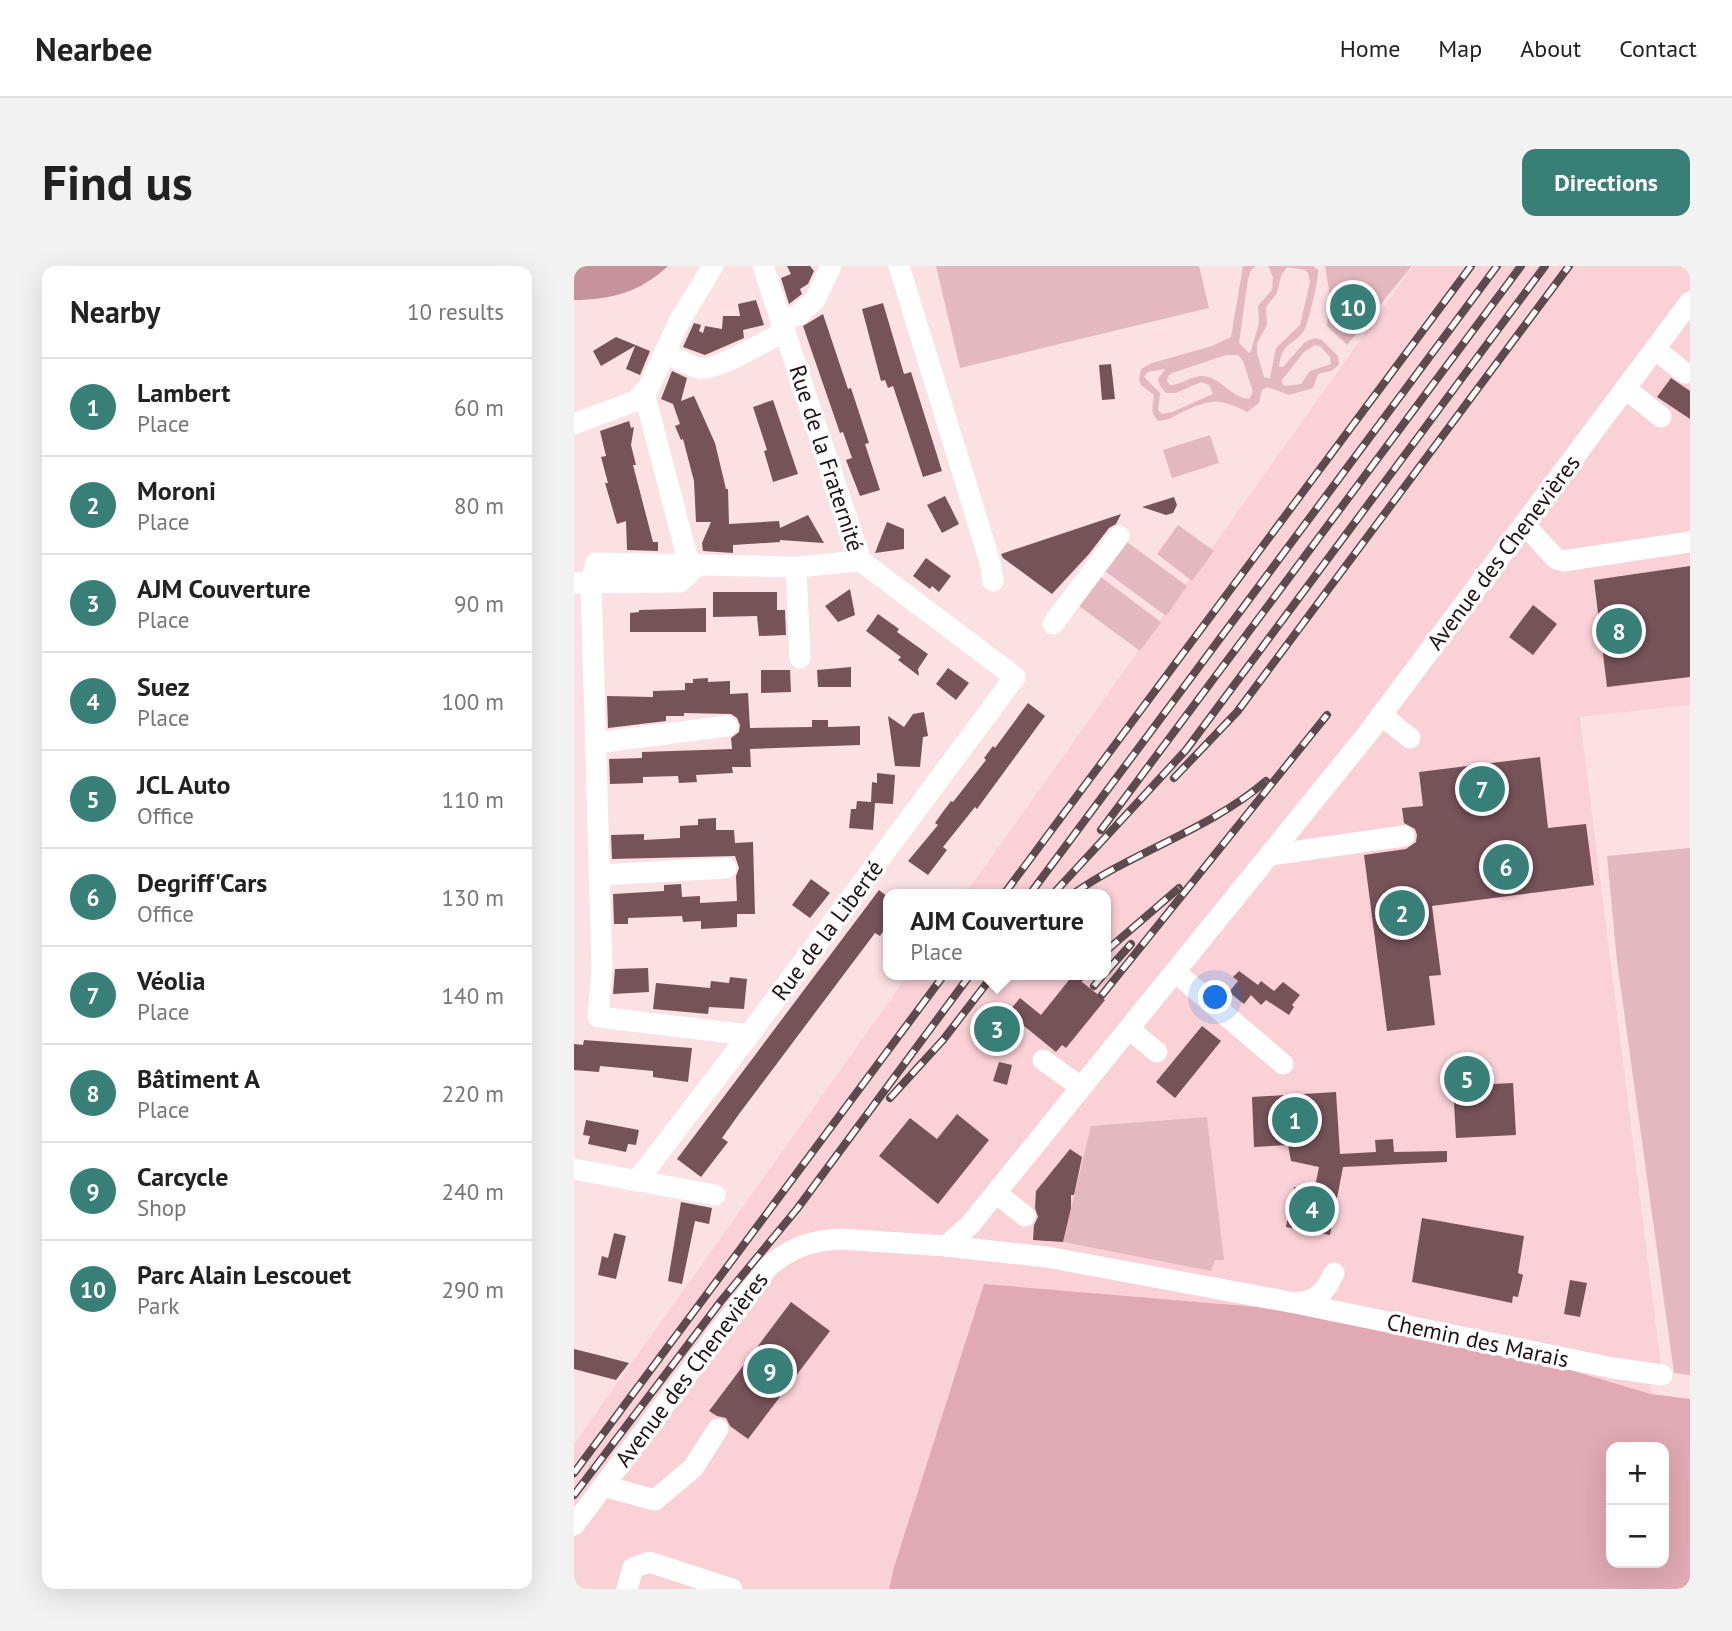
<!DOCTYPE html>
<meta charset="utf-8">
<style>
body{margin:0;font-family:"PT Sans",sans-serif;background:#f2f2f2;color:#222}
.controls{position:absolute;right:21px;bottom:21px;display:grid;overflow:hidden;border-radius:14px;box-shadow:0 7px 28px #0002}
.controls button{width:63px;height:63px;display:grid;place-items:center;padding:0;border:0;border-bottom:2px solid #e0e0e0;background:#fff;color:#222;font:35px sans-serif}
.you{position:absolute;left:642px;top:732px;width:24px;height:24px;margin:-18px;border:5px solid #fff;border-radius:50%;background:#1a73e8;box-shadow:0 0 0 10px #1a73e833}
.badge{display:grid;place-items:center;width:46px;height:46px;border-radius:50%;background:#387f78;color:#fff;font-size:23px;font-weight:700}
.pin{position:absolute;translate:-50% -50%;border:4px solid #fff;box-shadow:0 2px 7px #0006}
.popup{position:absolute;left:309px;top:623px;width:228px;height:91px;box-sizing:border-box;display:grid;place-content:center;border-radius:14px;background:#fff;filter:drop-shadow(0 2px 5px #0005);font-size:23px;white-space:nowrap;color:#767676}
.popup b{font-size:26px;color:#222}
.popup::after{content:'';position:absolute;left:50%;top:100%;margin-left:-14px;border:14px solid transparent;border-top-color:#fff}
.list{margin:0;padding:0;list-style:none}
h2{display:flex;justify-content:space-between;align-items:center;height:91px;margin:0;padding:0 28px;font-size:30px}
h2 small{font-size:23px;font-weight:400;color:#767676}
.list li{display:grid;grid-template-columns:46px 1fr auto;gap:21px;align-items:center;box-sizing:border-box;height:98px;padding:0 28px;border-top:2px solid #e0e0e0}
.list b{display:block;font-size:26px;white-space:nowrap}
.list p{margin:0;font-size:23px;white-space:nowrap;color:#767676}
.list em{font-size:23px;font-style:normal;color:#767676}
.map{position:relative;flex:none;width:1116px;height:1323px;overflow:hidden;border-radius:14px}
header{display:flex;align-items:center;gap:42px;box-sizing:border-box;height:98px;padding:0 35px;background:#fff;border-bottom:2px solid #e0e0e0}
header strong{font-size:33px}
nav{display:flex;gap:38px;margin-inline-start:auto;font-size:24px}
.intro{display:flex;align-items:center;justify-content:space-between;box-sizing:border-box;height:168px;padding:0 42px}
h1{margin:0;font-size:49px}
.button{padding:18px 32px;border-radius:14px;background:#387f78;color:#fff;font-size:24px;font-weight:700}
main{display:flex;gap:42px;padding:0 42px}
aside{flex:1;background:#fff;border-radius:14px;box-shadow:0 7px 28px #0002}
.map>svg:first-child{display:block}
</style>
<header>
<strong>Nearbee</strong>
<nav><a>Home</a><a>Map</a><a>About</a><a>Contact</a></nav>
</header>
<div class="intro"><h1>Find us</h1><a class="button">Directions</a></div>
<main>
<aside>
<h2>Nearby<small>10 results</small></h2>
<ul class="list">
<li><span class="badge">1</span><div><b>Lambert</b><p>Place</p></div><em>60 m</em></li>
<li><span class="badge">2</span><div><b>Moroni</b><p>Place</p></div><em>80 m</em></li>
<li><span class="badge">3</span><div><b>AJM Couverture</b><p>Place</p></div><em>90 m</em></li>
<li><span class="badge">4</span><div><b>Suez</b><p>Place</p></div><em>100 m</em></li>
<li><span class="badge">5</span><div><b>JCL Auto</b><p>Office</p></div><em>110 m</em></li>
<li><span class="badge">6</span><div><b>Degriff'Cars</b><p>Office</p></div><em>130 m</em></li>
<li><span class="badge">7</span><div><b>Véolia</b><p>Place</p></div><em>140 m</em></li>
<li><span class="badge">8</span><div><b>Bâtiment A</b><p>Place</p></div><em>220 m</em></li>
<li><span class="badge">9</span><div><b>Carcycle</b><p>Shop</p></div><em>240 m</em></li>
<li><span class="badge">10</span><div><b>Parc Alain Lescouet</b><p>Park</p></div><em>290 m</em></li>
</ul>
</aside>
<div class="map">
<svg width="1116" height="1323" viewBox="0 0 1116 1323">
<rect width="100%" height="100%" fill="#fbe0e4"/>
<polygon fill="#fbd1d8" points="839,0 1116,0 1116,439 1006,451 1088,1109 1075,1107 1078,1128 916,1080 334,1323 0,1323 0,1178 334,709 532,709 532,628 391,628"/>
<g fill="#e4b8c0" fill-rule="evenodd">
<polygon points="362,0 625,0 635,42 386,102"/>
<path d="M669 0H682L677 4 674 13 665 77 675 87 677 85 685 57 684 40 698 24 699 11 694 0H739L744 4C745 12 734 59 730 65 718 81 708 75 705 101H709L731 76 741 72 748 74 764 90 765 99 757 105 744 108 739 122 715 129 693 121 688 124 685 137 673 146C647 132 636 133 610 145 601 150 595 154 585 155 575 147 579 140 580 129L567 119 565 114 567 103 578 97 638 80 657 71ZM713 1 731 4 734 7 736 16 726 59 702 82 696 112H693L690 111 683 87V77L693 59 692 41 703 27 707 10ZM741 79 746 80 756 91 757 98 736 105 727 118 711 120 708 118V114L730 86ZM652 89H664L669 95 679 126 675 133C658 132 646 111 629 110 618 109 607 119 596 119L593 115 594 110 598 107ZM591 103 584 113 586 120 592 127H602L627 116 635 119 639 128 598 146 588 148 584 144 586 127 570 111 574 106Z"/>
<polygon points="751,0 838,0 773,79 753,60 755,23"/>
<polygon points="636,169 645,197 598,212 589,184"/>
<polygon points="604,259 640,285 618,315 583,288"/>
<polygon points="553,276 613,320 592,350 531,305"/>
<polygon points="527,311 587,356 566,385 505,340"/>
<polygon points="1116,582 1116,1109 1100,1107 1043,695 1033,590"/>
<polygon points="633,851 650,994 641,994 637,1005 489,976 517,860"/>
</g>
<path fill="#e1a9b3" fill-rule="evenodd" d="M410 1018 824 1053 1077 1128 1116 1133V1323H315L321 1298ZM1037 1181H1090V1297H1037Z"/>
<path fill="#c8929c" d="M0 0H94C66 26 37 34 0 34Z"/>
<g fill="#765259">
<polygon points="213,0 236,0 240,5 234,18 226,23 228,28 215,38 207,12 217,8"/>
<polygon points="182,34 190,59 169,64 170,72 131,89 109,81 120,57 127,59 125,65 129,67 131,60 148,63 149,50 166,50 164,38"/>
<polygon points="309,37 330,108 337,106 368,205 349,211 319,120 314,122 311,114 307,115 288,43"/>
<polygon points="249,48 274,123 277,122 295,177 291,178 306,224 286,230 272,194 278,192 269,166 266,167 229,60"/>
<polygon points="42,71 76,85 66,109 52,103 61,80 27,100 19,85"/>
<polygon points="537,98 541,133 528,134 525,99"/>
<polygon points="98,105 113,112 107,135 120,130 141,177 152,223 154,223 155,258 205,255 206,262 234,249 250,277 206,274 206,276 159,279 159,287 129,285 128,277 137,256 122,256 120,215 109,173 107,174 101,160 106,158 99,138 87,133"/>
<polygon points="1097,112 1116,125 1116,153 1083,131"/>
<polygon points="199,134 224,208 199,216 190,185 193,184 179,141"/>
<polygon points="55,155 57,162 60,161 57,179 62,199 59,199 79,276 84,276 84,285 53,284 52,255 43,258 31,217 34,217 27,191 32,190 26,165"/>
<polygon points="371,230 385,258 368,267 353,239"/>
<polygon points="600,231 603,239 599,247 592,249 568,241"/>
<polygon points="547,248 542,258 535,262 515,288 478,328 429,292 427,288"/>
<polygon points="313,256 330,263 330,283 301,287"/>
<polygon points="352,292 377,310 365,326 358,320 356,323 339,310"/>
<polygon points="1116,300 1116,411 1033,421 1020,314"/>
<polygon points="276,323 281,349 264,356 251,340"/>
<polygon points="139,326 203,326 203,344 211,344 212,369 185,370 183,350 139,351"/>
<polygon points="959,339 983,358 959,389 935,371"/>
<polygon points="132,342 132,366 56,366 56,347 65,346 65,344"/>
<polygon points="304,348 325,363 323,366 354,388 344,403 345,410 324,394 327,391 292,365"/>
<polygon points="277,401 277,421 244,421 243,404"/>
<polygon points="374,402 395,417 382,434 362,418"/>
<polygon points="187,404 216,404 217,426 187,427"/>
<polygon points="134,412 134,416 156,415 156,428 174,427 176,462 238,461 238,454 254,454 254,461 286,460 286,479 176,483 177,501 158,501 159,507 122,509 123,516 105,517 104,510 69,511 69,517 36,518 35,493 68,492 68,486 158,483 157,472 165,466 166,459 163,452 157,448 110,447 110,450 92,450 92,455 34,462 33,430 79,431 79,425 111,424 111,417 119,417 119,413"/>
<polygon points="454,437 471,450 403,543 401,541 369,581 373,584 354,609 334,595 364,559 361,557 368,547 377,535 379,536 412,494 410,492 419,480 421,482"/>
<polygon points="350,446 354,470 349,471 346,501 321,500 314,450 330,461 339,448"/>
<polygon points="966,491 974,562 1012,558 1020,619 858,640 867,709 855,710 861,759 813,765 790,589 832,583 842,576 843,569 841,563 830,557 828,542 849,540 845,506"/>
<polygon points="303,507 321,509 319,538 301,537 299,564 275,562 277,543 282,543 283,535 297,536 298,516 303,517"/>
<polygon points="142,552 142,564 160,564 161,577 179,576 181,648 163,648 163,661 127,663 127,655 109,656 108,650 54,652 54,658 40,658 39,628 90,625 90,619 107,618 108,631 126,630 126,637 163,635 162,610 165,602 161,590 38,593 37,569 70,568 70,574 106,572 106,560 124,559 124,553"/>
<polygon points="237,613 256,627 236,652 218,639"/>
<polygon points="305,624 314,631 314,658 306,670 301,667 165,848 148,872 154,876 127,911 103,893"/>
<polygon points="74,702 75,726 39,728 41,703"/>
<polygon points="665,705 684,719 687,715 700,725 709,716 726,729 718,739 720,741 715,749 692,734 687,739 677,729 670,738 655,726 664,715 659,711"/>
<polygon points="499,709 531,734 492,782 488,779 482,786 444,755 421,784 404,770 423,745 430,751 446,732 467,749"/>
<polygon points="156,711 173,713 170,743 135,741 134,748 79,743 82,717 136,722 137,715 155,717"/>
<polygon points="628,760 647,775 601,832 582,816"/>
<polygon points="10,774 118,782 114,816 79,811 79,805 26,800 25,806 0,804 0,778 9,779"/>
<polygon points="425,796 438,799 433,819 419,815"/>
<polygon points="939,817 942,869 882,872 879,820"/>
<polygon points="762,826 766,888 802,886 801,874 819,873 820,886 873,885 873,896 769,901 756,969 712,961 720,921 740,925 745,901 717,895 714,879 680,881 678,831"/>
<polygon points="383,848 415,874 364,938 305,890 336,852 363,873"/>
<polygon points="12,854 65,864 62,879 54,878 52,886 14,878 16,870 9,869"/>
<polygon points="496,883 508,891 500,929 497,929 497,942 489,976 459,974 460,959 464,951 461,942 462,925"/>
<polygon points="107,936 138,942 135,958 121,955 108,1018 94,1015"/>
<polygon points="848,952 950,970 944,1007 949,1009 944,1031 939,1030 938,1037 838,1016"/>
<polygon points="40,967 52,970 42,1013 24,1009 28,990 34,992"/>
<polygon points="996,1014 1013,1017 1006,1051 990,1048"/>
<polygon points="217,1036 256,1065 174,1173 156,1160 152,1152 143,1150 135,1145"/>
<polygon points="0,1083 32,1091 55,1097 42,1114 0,1103"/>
</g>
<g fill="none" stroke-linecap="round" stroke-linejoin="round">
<g stroke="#fff" stroke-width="21">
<polyline points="325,0 416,296 419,315"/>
<polyline points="207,56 225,48 241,34 257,0"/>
<polyline points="1081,83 1111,107"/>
<path d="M91 86C102 92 114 100 126 102 141 106 195 73 211 65"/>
<polyline points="1051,122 1087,151"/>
<polyline points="70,126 115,298"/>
<polyline points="0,158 61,135 75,121 105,56 139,0"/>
<polyline points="950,258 982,293 989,295 1116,276"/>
<polyline points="222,301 226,392"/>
<polyline points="0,317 106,316 125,298"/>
<polyline points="479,358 545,270"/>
<polyline points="807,449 836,472"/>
<polyline points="22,477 153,460"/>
<polyline points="696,589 830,570"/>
<polyline points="26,609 152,602"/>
<polyline points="601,706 709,798"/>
<polyline points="555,763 583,786"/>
<polyline points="175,769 24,751 28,702 17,316 22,297 222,301 287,295"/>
<polyline points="469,794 497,814 506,823"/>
<polyline points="0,903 141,929"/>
<polyline points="63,915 175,769 441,411 287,295 189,0"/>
<polyline points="422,927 451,950"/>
<polyline points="372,980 395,960 791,471 1116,36"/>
<polyline points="726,1038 1039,1102 1088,1109"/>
<polyline points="29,1220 81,1234 119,1202 144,1163"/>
<path d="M0 1259 193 1002C215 982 238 974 267 973L372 980 473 991 721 1037C743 1035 751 1027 760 1007"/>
<polyline points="53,1323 59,1302 75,1296 158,1323"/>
</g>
<g stroke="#5d4a4e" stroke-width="8">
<g id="rail">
<polyline points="600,512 663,446 995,0"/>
<polyline points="527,564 947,0"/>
<polyline points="430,628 897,0"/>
<polyline points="456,628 923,0"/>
<polyline points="479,628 612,484 971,0"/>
<path d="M499 628C560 585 635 564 692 515"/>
<polyline points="532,685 605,622"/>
<polyline points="532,706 557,678"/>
<polyline points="507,711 509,709"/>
<polyline points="520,720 529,709"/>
<polyline points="528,729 753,449"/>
<polyline points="316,832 369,774 419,709"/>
<polyline points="0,1207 370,709"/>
<polyline points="0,1229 147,1035 223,943 396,709"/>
</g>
</g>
<use href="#rail" stroke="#fff" stroke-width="5" stroke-dasharray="16" stroke-linecap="butt"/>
</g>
<g text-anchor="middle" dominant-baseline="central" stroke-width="7" stroke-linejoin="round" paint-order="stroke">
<g font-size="23" fill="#211215" stroke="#fff">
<text transform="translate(253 192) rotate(72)">Rue de la Fraternité</text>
<text transform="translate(929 286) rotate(-53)">Avenue des Chenevières</text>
<text transform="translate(253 664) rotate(-53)">Rue de la Liberté</text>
<text transform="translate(904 1074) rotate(12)">Chemin des Marais</text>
<text transform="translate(117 1103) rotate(-53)">Avenue des Chenevières</text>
</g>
</g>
</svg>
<div class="controls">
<button>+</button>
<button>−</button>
</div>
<div class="you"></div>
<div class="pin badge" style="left:721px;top:854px">1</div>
<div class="pin badge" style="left:828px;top:647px">2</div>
<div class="pin badge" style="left:423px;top:763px">3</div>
<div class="popup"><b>AJM Couverture</b>Place</div>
<div class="pin badge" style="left:738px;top:943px">4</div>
<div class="pin badge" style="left:893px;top:813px">5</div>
<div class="pin badge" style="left:932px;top:601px">6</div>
<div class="pin badge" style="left:908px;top:523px">7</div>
<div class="pin badge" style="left:1045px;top:365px">8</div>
<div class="pin badge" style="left:196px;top:1105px">9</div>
<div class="pin badge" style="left:779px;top:41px">10</div>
</div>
</main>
